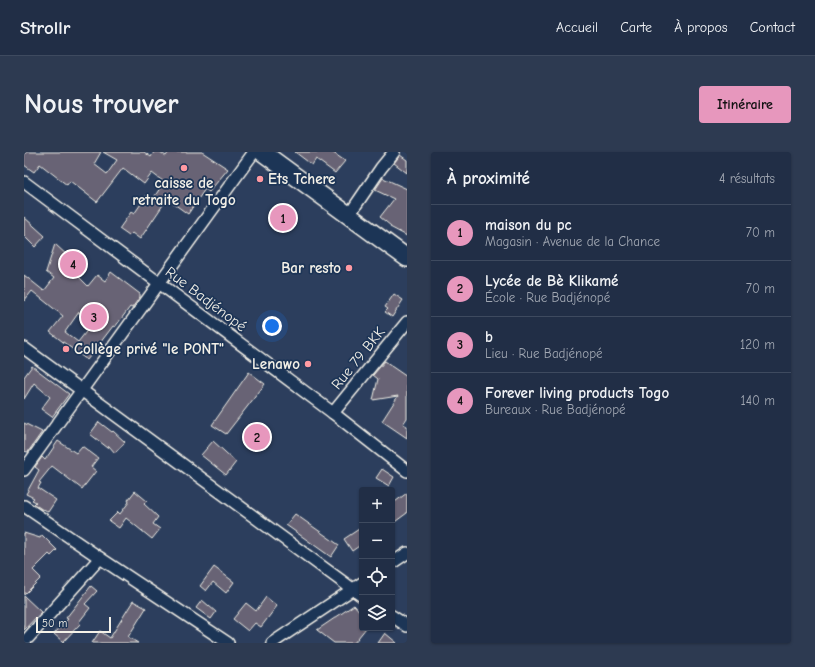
<!DOCTYPE html>
<html lang="fr">
<meta charset="utf-8">
<style>
body{margin:0;font-family:"Comic Neue",sans-serif;background:#2d3a51;color:#f1f3f6}
.controls{position:absolute;right:12px;bottom:12px;display:grid;overflow:hidden;border-radius:4px;box-shadow:0 1px 3px #0004}
.controls button{width:36px;height:36px;display:grid;place-items:center;padding:0;border:0;border-bottom:1px solid #3e4a5f;background:#212e46;color:#f1f3f6;font:20px sans-serif}
.scale{position:absolute;left:12px;bottom:10px;width:75px;box-sizing:border-box;padding-left:4px;border:2px solid #f4f1e8;border-top:0;font-size:11px;line-height:14px;white-space:nowrap;color:#f4f1e8;-webkit-text-stroke:3px #1d3557;paint-order:stroke}
.you{position:absolute;left:248px;top:174px;width:14px;height:14px;margin:-10px;border:3px solid #fff;border-radius:50%;background:#1a73e8;box-shadow:0 0 0 6px #1a73e833}
.badge{display:grid;place-items:center;width:26px;height:26px;border-radius:50%;background:#e797bd;color:#111;font-size:13px;font-weight:700}
.pin{position:absolute;translate:-50% -50%;border:2px solid #fff;box-shadow:0 1px 4px #0006}
.list{margin:0;padding:0;list-style:none}
h2{display:flex;justify-content:space-between;align-items:center;height:52px;margin:0;padding:0 16px;font-size:17px}
h2 small{font-size:13px;font-weight:400;color:#a2a8b3}
.list li{display:grid;grid-template-columns:26px 1fr auto;gap:12px;align-items:center;box-sizing:border-box;height:56px;padding:0 16px;border-top:1px solid #3e4a5f}
.list b{display:block;font-size:15px;white-space:nowrap}
.list p{margin:0;font-size:13px;white-space:nowrap;color:#a2a8b3}
.list em{font-size:13px;font-style:normal;color:#a2a8b3}
.icon{flex:none;width:22px;height:22px;fill:none;stroke:currentColor;stroke-width:2;stroke-linecap:round;stroke-linejoin:round}
.map{position:relative;flex:none;width:383px;height:491px;overflow:hidden;border-radius:4px}
header{display:flex;align-items:center;gap:24px;box-sizing:border-box;height:56px;padding:0 20px;background:#212e46;border-bottom:1px solid #3e4a5f}
header strong{font-size:19px}
nav{display:flex;gap:22px;margin-inline-start:auto;font-size:14px}
.intro{display:flex;align-items:center;justify-content:space-between;box-sizing:border-box;height:96px;padding:0 24px}
h1{margin:0;font-size:28px}
.button{padding:10px 18px;border-radius:4px;background:#e797bd;color:#111;font-size:14px;font-weight:700}
main{display:flex;gap:24px;padding:0 24px}
aside{flex:1;background:#212e46;border-radius:4px;box-shadow:0 1px 3px #0004}
.map>svg:first-child{display:block}
</style>
<header>
<strong>Strollr</strong>
<nav><a>Accueil</a><a>Carte</a><a>À propos</a><a>Contact</a></nav>
</header>
<div class="intro"><h1>Nous trouver</h1><a class="button">Itinéraire</a></div>
<main>
<div class="map">
<svg width="383" height="491" viewBox="0 0 383 491">
<rect width="100%" height="100%" fill="#2c3e5d"/>
<filter id="ink" filterUnits="userSpaceOnUse"><feTurbulence type="fractalNoise" baseFrequency=".025" numOctaves="2"/><feDisplacementMap in="SourceGraphic" scale="8" xChannelSelector="R" yChannelSelector="G"/><feConvolveMatrix kernelMatrix="1 2 1 2 8 2 1 2 1" color-interpolation-filters="sRGB"/></filter>
<g filter="url(#ink)">
<g fill="#686474" stroke="#f4f1e8" fill-rule="evenodd">
<polygon points="2,0 77,0 70,12 83,22 93,8 79,0 120,0 127,5 130,0 136,0 142,4 145,0 178,0 204,17 185,40 181,37 164,62 143,47 116,87 108,81 105,84 95,77 107,60 110,62 123,43 129,47 140,30 128,21 120,32 99,16 73,50 46,29 43,33 16,12 10,20 0,13 0,3"/>
<polygon points="271,0 308,0 321,9 311,21 292,7 288,13"/>
<polygon points="376,3 383,8 383,21 370,11"/>
<polygon points="359,26 383,37 383,84 366,75 367,74 356,65 370,47 351,38"/>
<polygon points="0,65 21,84 11,95 0,84"/>
<path d="M31 92 45 105 48 103 59 112 52 122 64 134 73 123 81 129 87 120 116 142V145L108 156 106 155 91 175 89 174 63 208 26 180 39 164 8 139 0 149V123L20 139 30 126 22 120ZM55 160 69 171 54 190 41 180Z"/>
<polygon points="370,142 379,148 368,165 361,160 364,157 361,155"/>
<polygon points="361,209 368,214 367,214 383,225 383,266 379,272 383,274 383,286 358,269 374,244 349,248 354,227 349,223"/>
<polygon points="8,214 45,242 28,265 17,257 26,245 10,231 0,247 0,225"/>
<polygon points="225,220 241,232 202,282 188,273"/>
<polygon points="75,270 88,280 89,279 101,290 91,301 85,294 84,296 66,282"/>
<polygon points="0,271 18,280 4,300 0,299"/>
<polygon points="34,289 52,301 58,294 74,306 67,315 72,319 58,337 28,314 15,330 17,331 14,336 32,348 24,360 20,357 19,358 10,352 12,350 8,348 10,346 2,342 15,318 11,315 18,305 21,308"/>
<polygon points="189,289 212,310 202,323 177,303"/>
<polygon points="358,317 370,325 365,334 352,326"/>
<polygon points="111,339 123,349 120,352 134,365 129,372 136,377 128,387 102,366 95,376 85,369 94,360 96,362 105,350 104,348"/>
<polygon points="383,341 383,361 368,372 368,352"/>
<polygon points="271,362 315,393 307,405 262,373"/>
<polygon points="338,375 338,392 328,399 320,387"/>
<polygon points="0,381 16,386 18,383 33,398 27,404 25,402 9,418 17,426 0,443"/>
<polygon points="190,415 210,430 202,441 189,430 182,439 176,434"/>
<polygon points="67,434 73,439 61,452 66,456 55,470 56,472 39,490 30,482 44,467 42,466"/>
<polygon points="0,444 17,460 0,478"/>
<polygon points="242,445 253,454 237,475 231,471 224,479 209,467 222,451 232,459"/>
<polygon points="178,448 192,460 187,467 172,456"/>
<polygon points="109,449 122,456 104,485 114,491 68,491 76,479 86,486"/>
<polygon points="330,453 338,462 338,476 342,476 330,491 310,491 293,478"/>
<polygon points="361,481 373,491 354,491"/>
</g>
<g fill="none" stroke-linecap="round" stroke-linejoin="round">
<g stroke="#f4f1e8" stroke-width="14">
<g id="street">
<polyline points="0,30 309,261 383,319"/>
<polyline points="325,63 357,16 370,0"/>
<polyline points="0,196 338,444"/>
<polyline points="309,261 383,170"/>
<polyline points="0,318 230,0"/>
<polyline points="0,354 76,406 204,491"/>
<polyline points="368,411 383,401"/>
<polyline points="368,464 383,474"/>
<polyline points="4,486 76,406"/>
<polyline points="248,491 338,431"/>
</g>
</g>
<g stroke="#f4f1e8" stroke-width="20">
<polyline id="primary" points="238,0 383,106"/>
</g>
<use href="#street" stroke="#1d3557" stroke-width="11"/>
<use href="#primary" stroke="#1d3557" stroke-width="17"/>
</g>
</g>
<g fill="#ff9aa2" stroke="#1d3557" stroke-width="1.5">
<circle cx="160" cy="16" r="4"/>
<circle cx="236" cy="27" r="4"/>
<circle cx="325" cy="116" r="4"/>
<circle cx="42" cy="197" r="4"/>
<circle cx="284" cy="212" r="4"/>
</g>
<g text-anchor="middle" dominant-baseline="central" stroke-width="3.5" stroke-linejoin="round" paint-order="stroke">
<g font-size="15" font-weight="bold" fill="#f4f1e8" stroke="#1d3557" text-anchor="start">
<text x="244" y="27">Ets Tchere</text>
<text x="160" y="31" text-anchor="middle">caisse de<tspan x="160" dy="17">retraite du Togo</tspan></text>
<text x="317" y="116" text-anchor="end">Bar resto</text>
<text x="50" y="197">Collège privé "le PONT"</text>
<text x="276" y="212" text-anchor="end">Lenawo</text>
</g>
<g font-size="15" fill="#f4f1e8" stroke="#1d3557">
<text transform="translate(182 147) rotate(37)">Rue Badjénopé</text>
<text transform="translate(334 206) rotate(-51)">Rue 79 BKK</text>
</g>
</g>
</svg>
<div class="controls">
<button>+</button>
<button>−</button>
<button><svg class="icon" aria-label="locate" viewBox="0 0 24 24"><circle cx="12" cy="12" r="6"/><path d="M12 2v4M12 18v4M2 12h4M18 12h4"/></svg></button>
<button><svg class="icon" aria-label="layers" viewBox="0 0 24 24"><path d="M12 4l9 5-9 5-9-5zM3 14l9 5 9-5"/></svg></button>
</div>
<div class="scale">50 m</div>
<div class="you"></div>
<div class="pin badge" style="left:259px;top:66px">1</div>
<div class="pin badge" style="left:233px;top:285px">2</div>
<div class="pin badge" style="left:70px;top:165px">3</div>
<div class="pin badge" style="left:49px;top:112px">4</div>
</div>
<aside>
<h2>À proximité<small>4 résultats</small></h2>
<ul class="list">
<li><span class="badge">1</span><div><b>maison du pc</b><p>Magasin · Avenue de la Chance</p></div><em>70 m</em></li>
<li><span class="badge">2</span><div><b>Lycée de Bè Klikamé</b><p>École · Rue Badjénopé</p></div><em>70 m</em></li>
<li><span class="badge">3</span><div><b>b</b><p>Lieu · Rue Badjénopé</p></div><em>120 m</em></li>
<li><span class="badge">4</span><div><b>Forever living products Togo</b><p>Bureaux · Rue Badjénopé</p></div><em>140 m</em></li>
</ul>
</aside>
</main>
